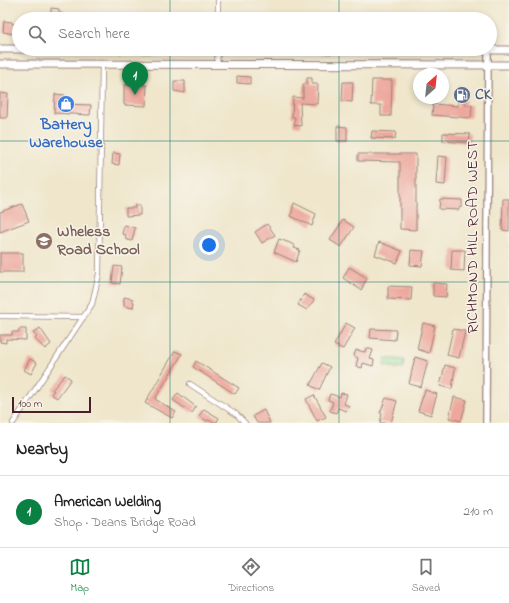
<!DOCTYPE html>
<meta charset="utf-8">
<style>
body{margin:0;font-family:"Indie Flower",sans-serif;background:#f6f6f6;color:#222}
.compass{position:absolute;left:413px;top:68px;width:36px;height:36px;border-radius:50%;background:#fff;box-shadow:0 2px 6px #0003;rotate:27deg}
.scale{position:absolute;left:12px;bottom:10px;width:79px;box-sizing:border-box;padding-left:4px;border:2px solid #4a1f2b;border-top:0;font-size:11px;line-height:14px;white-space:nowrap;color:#4a1f2b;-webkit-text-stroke:3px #f7f3e8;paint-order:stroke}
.you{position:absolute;left:209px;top:245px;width:14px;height:14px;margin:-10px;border:3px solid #fff;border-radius:50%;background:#1a73e8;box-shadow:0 0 0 6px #1a73e833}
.badge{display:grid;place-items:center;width:26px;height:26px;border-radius:50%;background:#0b8043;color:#fff;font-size:13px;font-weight:700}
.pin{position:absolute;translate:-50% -33px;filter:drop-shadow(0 1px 2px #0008)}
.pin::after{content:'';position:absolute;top:21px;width:14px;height:12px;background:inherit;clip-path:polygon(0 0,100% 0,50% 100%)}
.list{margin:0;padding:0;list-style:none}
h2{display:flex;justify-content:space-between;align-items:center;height:52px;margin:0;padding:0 16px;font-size:17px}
h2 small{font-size:13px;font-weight:400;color:#767676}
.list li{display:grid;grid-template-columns:26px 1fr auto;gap:12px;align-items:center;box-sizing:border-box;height:72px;padding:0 16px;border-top:1px solid #e0e0e0}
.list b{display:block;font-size:15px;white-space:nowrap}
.list p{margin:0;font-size:13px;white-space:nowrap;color:#767676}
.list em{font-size:13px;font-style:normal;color:#767676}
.icon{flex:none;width:22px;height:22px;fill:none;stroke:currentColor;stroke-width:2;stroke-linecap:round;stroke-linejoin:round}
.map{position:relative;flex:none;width:509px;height:423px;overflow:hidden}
.search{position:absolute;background:#fff;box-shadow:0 2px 6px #0003;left:12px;right:12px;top:12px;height:44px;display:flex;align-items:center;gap:10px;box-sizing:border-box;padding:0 14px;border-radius:22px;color:#767676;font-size:15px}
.sheet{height:124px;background:#fff}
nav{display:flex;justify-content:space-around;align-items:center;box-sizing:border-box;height:56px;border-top:1px solid #e0e0e0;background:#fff;font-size:11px;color:#767676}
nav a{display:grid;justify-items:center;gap:2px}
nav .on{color:#0b8043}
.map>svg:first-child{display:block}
</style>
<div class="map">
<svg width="509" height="423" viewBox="0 0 509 423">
<rect width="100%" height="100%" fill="#f7f3e8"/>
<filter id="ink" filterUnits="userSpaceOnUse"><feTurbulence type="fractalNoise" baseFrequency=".025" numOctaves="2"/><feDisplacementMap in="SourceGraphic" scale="8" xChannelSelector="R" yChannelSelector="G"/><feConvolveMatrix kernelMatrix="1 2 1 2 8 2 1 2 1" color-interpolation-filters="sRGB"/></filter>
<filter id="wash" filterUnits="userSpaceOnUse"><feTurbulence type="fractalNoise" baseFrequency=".012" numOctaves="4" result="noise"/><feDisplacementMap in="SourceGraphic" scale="16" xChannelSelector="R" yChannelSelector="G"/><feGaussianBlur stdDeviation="0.9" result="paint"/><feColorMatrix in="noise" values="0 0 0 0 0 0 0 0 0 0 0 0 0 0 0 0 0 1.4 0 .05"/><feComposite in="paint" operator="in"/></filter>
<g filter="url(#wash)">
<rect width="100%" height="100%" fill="#efe6cb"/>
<polygon fill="#8de1a3" stroke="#6c8067" points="385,358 404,360 403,369 384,366"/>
<g id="blocks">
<g fill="#eda79c">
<polygon points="51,8 59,9 59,13 62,13 62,19 51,19"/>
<polygon points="4,21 12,22 12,24 15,24 14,34 3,32"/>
<polygon points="237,76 250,77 250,84 237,83"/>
<polygon points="307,78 312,78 312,84 318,84 317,104 300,103 301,126 294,125 295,117 292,117 293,97 303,98 303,84 307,84"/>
<polygon points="372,80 392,80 391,116 381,116 381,105 371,105"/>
<polygon points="174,81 185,81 185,93 174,91"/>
<polygon points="343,82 353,82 352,102 342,101"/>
<polygon points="124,85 147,85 146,106 124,105"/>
<polygon points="459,87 466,88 465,105 472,105 471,118 432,115 433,104 458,106"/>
<polygon points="0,93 8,94 7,118 0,118"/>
<polygon points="55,94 65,95 64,104 91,105 90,115 54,113"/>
<polygon points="337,126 347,127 347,141 337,141"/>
<polygon points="372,131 396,132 395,139 371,138"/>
<polygon points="443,133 470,134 469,143 443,141"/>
<polygon points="113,153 120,154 119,165 112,164"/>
<polygon points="358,154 416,154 416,230 400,229 400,162 358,161"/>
<polygon points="438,156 447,157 445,185 436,184"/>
<polygon points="440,199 462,200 462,207 459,207 459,210 439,209"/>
<polygon points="503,199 509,199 509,231 502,230"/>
<polygon points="294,203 316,214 312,226 291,216"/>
<polygon points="22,204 29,221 0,232 0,212"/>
<polygon points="135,205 140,205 140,215 126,216 126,208 135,208"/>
<polygon points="343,220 354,227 341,247 330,240"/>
<polygon points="267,224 275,235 262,243 255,232"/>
<polygon points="124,225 135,228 132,241 125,239 126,235 122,234"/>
<polygon points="279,239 290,243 295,246 294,248 300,250 296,262 274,252"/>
<polygon points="379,242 402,251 397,263 375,255"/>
<polygon points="411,250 424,251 422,266 410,265"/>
<polygon points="452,250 465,250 464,271 451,270"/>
<rect x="0" y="253" width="23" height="19"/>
<polygon points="114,266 122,267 120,284 112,283"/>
<polygon points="349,267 367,278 361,290 343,278"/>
<polygon points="433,283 447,284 446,297 433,296"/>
<polygon points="388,286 412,287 411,300 388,299"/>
<polygon points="304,294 314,300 307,310 298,305"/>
<polygon points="124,297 133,299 132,301 134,302 133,308 124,306"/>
<polygon points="346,323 355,328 343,349 334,345"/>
<polygon points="423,323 435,326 429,353 417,349"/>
<polygon points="40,328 51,344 45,349 35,339 37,337 33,333"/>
<polygon points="19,329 26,329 26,340 6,339 6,343 0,342 0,335 12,335 12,332 19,332"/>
<polygon points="371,329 396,330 395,340 370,338"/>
<polygon points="453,329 465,331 459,358 447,355"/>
<polygon points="366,348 373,350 370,359 374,360 373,366 363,363 362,368 356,366 358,358 354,356 356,350 365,352"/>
<polygon points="175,351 182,354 155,399 176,412 172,418 145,403"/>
<polygon points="415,357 428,361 421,387 409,384"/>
<polygon points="30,359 37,363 31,374 24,370"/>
<polygon points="196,361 239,388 235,394 193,367"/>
<polygon points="322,363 330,367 319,390 310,385"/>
<polygon points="445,365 455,368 452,389 440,386"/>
<polygon points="65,375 71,379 57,398 51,394 54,391 52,390"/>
<polygon points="425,390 437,394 431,415 418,411"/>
<polygon points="178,393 196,407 192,413 173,400"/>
<polygon points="341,393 347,394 344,404 349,406 346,411 338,408 336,413 330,411 333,402 328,400 330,394 340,397"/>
<polygon points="314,395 326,417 317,421 306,399"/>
<polygon points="454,397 467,400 461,421 449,418"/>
<polygon points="386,398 397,401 391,423 380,423 382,414 380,413"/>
<polygon points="204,409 219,418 216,423 208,420 207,421 199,416"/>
<polygon points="264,410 270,423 257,423 253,416"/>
</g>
</g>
</g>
<g filter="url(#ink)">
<use href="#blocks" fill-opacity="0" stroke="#9c827b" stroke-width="1"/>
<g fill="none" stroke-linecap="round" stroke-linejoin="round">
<g stroke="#9c827b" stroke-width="6">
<g id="minor">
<polyline points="218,0 218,19"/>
<polyline points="217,64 218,49"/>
<polyline points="0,316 84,317"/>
<polyline points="190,384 236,414 245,423"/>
<polyline points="13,423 92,304 99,274 102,64"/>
</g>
</g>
<g stroke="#9c827b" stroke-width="8">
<polyline id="tertiary" points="486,423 488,50"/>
</g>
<g stroke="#9c827b" stroke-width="9">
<g id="trunk">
<polyline points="0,49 509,50"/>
<polyline points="0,64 509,65"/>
</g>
</g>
<use href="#minor" stroke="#fff" stroke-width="4.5"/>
<use href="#tertiary" stroke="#fff" stroke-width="5.5"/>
<use href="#trunk" stroke="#fff" stroke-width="7"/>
</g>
</g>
<path fill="none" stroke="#0f766e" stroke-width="1" stroke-opacity="0.55" d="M170 0V19M339 0V19M170 49V423M339 49V423M0 141H509M0 282H509"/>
<defs>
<g id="fuel-disc" transform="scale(0.9)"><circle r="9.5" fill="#5c6f8a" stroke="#f7f3e8"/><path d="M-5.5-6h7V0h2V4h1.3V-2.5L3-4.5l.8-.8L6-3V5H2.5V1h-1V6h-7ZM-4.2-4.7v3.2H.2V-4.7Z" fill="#fff"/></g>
<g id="shop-disc" transform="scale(0.9)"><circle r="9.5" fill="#3f7fe0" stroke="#f7f3e8"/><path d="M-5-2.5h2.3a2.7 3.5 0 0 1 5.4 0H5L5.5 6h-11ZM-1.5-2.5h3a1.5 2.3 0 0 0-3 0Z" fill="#fff"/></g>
<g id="school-disc" transform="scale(0.9)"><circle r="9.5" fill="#8d6e63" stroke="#f7f3e8"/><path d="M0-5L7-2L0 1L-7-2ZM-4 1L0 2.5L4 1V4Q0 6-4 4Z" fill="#fff"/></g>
</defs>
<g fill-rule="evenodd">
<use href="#fuel-disc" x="462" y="95"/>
<use href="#shop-disc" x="66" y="104"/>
<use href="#school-disc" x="44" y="241"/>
</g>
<g text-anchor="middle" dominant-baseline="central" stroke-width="3" stroke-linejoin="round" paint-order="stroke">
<g font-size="16" font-weight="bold" fill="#4e5e75" stroke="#f7f3e8" text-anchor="start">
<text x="475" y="95">CK</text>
</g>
<g font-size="16" font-weight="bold" fill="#366cbe" stroke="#f7f3e8">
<text x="66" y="125">Battery<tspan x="66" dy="18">Warehouse</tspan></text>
</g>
<g font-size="16" font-weight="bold" fill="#785e54" stroke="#f7f3e8" text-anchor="start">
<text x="57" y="232">Wheless<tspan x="57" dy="18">Road School</tspan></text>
</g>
<g font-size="16" fill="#4a1f2b" stroke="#f7f3e8">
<text transform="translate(473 237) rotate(-90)">RICHMOND HILL ROAD WEST</text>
</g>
</g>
</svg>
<svg class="compass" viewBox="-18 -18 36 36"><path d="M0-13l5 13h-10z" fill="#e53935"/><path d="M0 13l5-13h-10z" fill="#767676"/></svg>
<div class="scale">100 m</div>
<div class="you"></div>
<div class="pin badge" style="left:135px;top:95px">1</div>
<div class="search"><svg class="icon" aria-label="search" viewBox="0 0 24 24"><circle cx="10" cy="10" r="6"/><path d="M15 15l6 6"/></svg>Search here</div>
</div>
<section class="sheet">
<h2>Nearby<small></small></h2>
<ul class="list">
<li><span class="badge">1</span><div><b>American Welding</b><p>Shop · Deans Bridge Road</p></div><em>210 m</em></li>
</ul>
</section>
<nav>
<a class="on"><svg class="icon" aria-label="map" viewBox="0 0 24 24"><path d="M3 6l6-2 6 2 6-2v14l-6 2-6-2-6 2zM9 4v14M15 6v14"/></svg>Map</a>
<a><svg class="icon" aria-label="directions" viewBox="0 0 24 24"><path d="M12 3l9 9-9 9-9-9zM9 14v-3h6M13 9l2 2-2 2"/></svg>Directions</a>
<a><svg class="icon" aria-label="saved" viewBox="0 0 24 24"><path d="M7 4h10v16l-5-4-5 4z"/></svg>Saved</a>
</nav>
